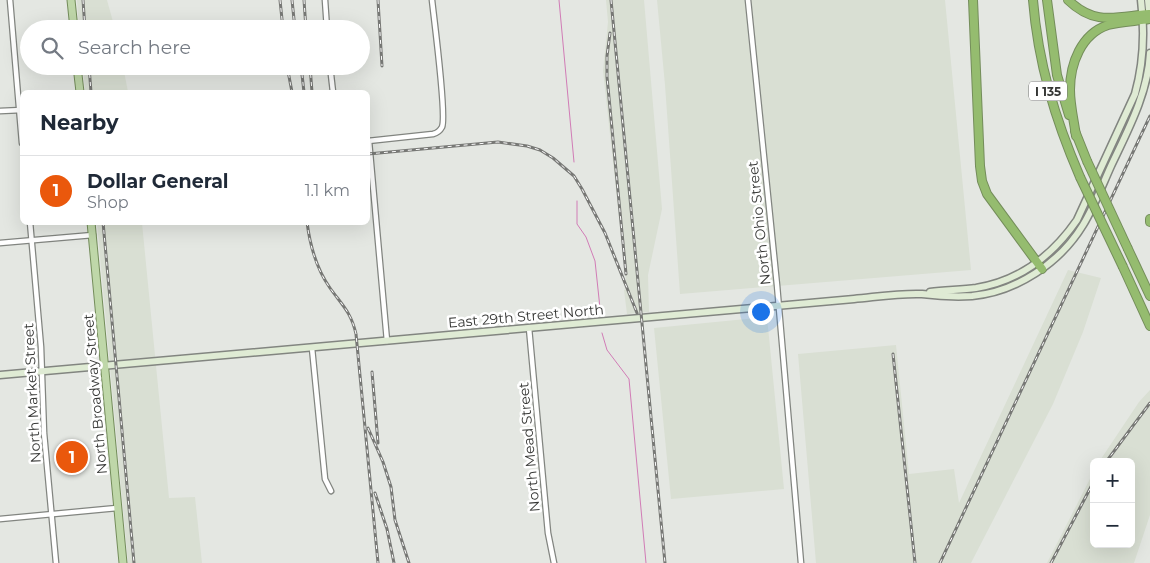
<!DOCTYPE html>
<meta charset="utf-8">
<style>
body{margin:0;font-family:Montserrat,sans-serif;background:#f2f2f3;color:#1f2937}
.controls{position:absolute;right:15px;bottom:15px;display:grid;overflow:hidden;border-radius:8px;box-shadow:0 5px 20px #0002}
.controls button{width:45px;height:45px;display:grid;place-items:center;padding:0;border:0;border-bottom:1px solid #e0e1e3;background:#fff;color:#1f2937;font:25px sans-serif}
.you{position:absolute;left:760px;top:311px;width:18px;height:18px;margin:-12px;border:4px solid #fff;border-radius:50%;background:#1a73e8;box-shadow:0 0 0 8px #1a73e833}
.badge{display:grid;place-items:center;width:32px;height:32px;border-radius:50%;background:#ea580c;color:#fff;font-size:16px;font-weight:700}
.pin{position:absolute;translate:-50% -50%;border:2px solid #fff;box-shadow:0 1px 5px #0006}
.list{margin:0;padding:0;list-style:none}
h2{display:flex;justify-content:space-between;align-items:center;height:65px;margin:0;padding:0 20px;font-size:21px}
h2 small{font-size:16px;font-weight:400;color:#747a83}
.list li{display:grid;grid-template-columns:32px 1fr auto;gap:15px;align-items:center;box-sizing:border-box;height:70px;padding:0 20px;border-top:1px solid #e0e1e3}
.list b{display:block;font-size:19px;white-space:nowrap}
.list p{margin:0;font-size:16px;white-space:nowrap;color:#747a83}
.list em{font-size:16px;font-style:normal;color:#747a83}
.icon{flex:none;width:28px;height:28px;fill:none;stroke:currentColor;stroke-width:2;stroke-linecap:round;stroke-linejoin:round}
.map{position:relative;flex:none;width:1150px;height:563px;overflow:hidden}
.search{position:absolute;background:#fff;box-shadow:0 5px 20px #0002;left:20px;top:20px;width:350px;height:55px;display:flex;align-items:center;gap:12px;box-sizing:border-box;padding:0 18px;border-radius:28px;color:#747a83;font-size:19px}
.panel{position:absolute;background:#fff;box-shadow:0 5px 20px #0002;left:20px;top:90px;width:350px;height:135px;border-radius:8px}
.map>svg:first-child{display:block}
</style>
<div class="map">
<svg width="1150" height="563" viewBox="0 0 1150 563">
<rect width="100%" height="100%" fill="#e4e7e2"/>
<g fill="#d9dfd3">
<polygon points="77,0 107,0 115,29 79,29"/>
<polygon points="606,0 644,0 662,209 648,275 649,312 627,314 624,290 627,289 603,71 608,22"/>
<polygon points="657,0 945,0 971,270 680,294 665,85"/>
<polygon points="83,66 123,66 128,92 85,92"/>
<polygon points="97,223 142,223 169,498 195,497 202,563 128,563"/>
<polygon points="1068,270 1101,278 1083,332 1053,404 971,563 816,563 798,354 896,345 909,474 954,469 959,503"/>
<polygon points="767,317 784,489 671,499 654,328"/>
<polygon points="1150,390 1150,515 1134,563 1047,563 1094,471 1094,544 1131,544 1131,462 1099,462 1139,402"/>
</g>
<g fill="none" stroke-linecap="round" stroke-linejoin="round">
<g stroke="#d17cb6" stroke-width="1">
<polyline points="559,0 574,162"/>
<polyline points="577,201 577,224 586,237 595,261 600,308"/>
<polyline points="602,333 607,350 629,379 646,563"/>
</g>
<g stroke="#828580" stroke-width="7">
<g id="street">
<polyline points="10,0 22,143"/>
<polyline points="325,0 327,29"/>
<polyline points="748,0 777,285 801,563"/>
<polyline points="330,66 333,92"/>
<polyline points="0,111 22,110"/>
<path d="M368 141 433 134C437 133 440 131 442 127 447 116 434 19 432 0"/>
<polyline points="369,141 387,341"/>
<polyline points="30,222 41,347 44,433 56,563"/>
<polyline points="0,243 93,235"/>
<polyline points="529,328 548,533 554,563"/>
<polyline points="312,348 325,479 331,491"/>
<polyline points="0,519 117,508"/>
</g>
</g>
<g stroke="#828580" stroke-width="9">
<g id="secondary">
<polyline points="1148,0 1150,19"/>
<path d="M930 292C945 290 961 290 976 288 1020 281 1052 256 1077 220L1135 94C1144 62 1145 33 1141 0"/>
<path d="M0 375 854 299C876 297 900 293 922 294 938 296 955 297 972 296 1016 292 1060 263 1083 225 1094 207 1102 186 1111 166 1128 130 1148 93 1150 53"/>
</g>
</g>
<g stroke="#748d5b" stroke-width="9">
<g id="primary">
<polyline points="71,0 74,29"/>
<polyline points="77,66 80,92"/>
<polyline points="91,222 123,563"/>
</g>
</g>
<g stroke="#748d5b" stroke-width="10">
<g id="highway">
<polyline points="973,0 980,166 982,181 987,194 1042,269"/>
<path d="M1033 0C1038 63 1055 119 1080 177"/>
<polyline points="1047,0 1057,75 1069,115"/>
<path d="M1068 0C1095 26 1115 17 1149 14"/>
<polyline points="1075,131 1087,161"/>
<path d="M1076 136C1074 121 1070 105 1070 90 1070 64 1081 34 1108 25 1119 22 1138 21 1150 19"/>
<polyline points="1150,219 1150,222"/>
<polyline points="1128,249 1150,296"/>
<polyline points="1123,267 1150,326"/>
</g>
</g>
<use href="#street" stroke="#fff" stroke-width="4.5"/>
<use href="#secondary" stroke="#dfebd4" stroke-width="6"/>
<use href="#primary" stroke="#bfd7a9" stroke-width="7"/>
<use href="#highway" stroke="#95bc6f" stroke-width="8"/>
<g stroke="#777875" stroke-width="3">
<g id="rail">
<polyline points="83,0 85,29"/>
<polyline points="280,0 283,29"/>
<polyline points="292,0 295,29"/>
<polyline points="304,0 306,29"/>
<polyline points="378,0 382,66"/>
<polyline points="611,0 665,563"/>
<polyline points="610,33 607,56 607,77 626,274"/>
<polyline points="89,66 91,92"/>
<polyline points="287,66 292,92"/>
<polyline points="301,66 304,92"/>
<polyline points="310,66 312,92"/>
<polyline points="368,154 498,142 527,146 540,150 553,158 574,176 582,189 605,233 637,313"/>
<polyline points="103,222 134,563"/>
<path d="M307 222C310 246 316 268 330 288 342 305 351 312 356 334L378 563"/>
<polyline points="893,354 915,563"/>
<polyline points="372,372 378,443"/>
<polyline points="368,428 383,462 391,487 395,520 409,563"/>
<polyline points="1106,462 1150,403"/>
<polyline points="375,493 387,529 394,563"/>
<polyline points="940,563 1150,116"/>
<polyline points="1051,563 1094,481"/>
</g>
</g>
<use href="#rail" stroke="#fff" stroke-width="1" stroke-dasharray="4" stroke-linecap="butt"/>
<g stroke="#748d5b" stroke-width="10" stroke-linecap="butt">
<g id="highway-bridge">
<polyline points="1087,161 1128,249"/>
<polyline points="1080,177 1123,267"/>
</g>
</g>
<use href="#highway-bridge" stroke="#95bc6f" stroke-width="8"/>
</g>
<g text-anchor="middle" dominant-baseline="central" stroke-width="5" stroke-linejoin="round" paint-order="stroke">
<rect fill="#fff" stroke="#727372" stroke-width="1" x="1029" y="81.5" width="38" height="19" rx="4"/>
<g font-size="12" font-weight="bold" fill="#363735">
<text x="1048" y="91">I 135</text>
</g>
<g font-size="14" fill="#363735" stroke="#fff">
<text transform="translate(759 223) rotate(-96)">North Ohio Street</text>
<text transform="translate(526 316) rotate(-5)">East 29th Street North</text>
<text transform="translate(32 393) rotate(-93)">North Market Street</text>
<text transform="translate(95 394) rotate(-95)">North Broadway Street</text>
<text transform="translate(529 447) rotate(-95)">North Mead Street</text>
</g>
</g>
</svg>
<div class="controls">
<button>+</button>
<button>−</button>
</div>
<div class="you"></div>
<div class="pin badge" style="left:72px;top:457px">1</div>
<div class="search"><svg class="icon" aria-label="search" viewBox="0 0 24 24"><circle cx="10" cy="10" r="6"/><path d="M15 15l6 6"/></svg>Search here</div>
<section class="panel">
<h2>Nearby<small></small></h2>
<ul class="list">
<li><span class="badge">1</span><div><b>Dollar General</b><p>Shop</p></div><em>1.1 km</em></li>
</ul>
</section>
</div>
